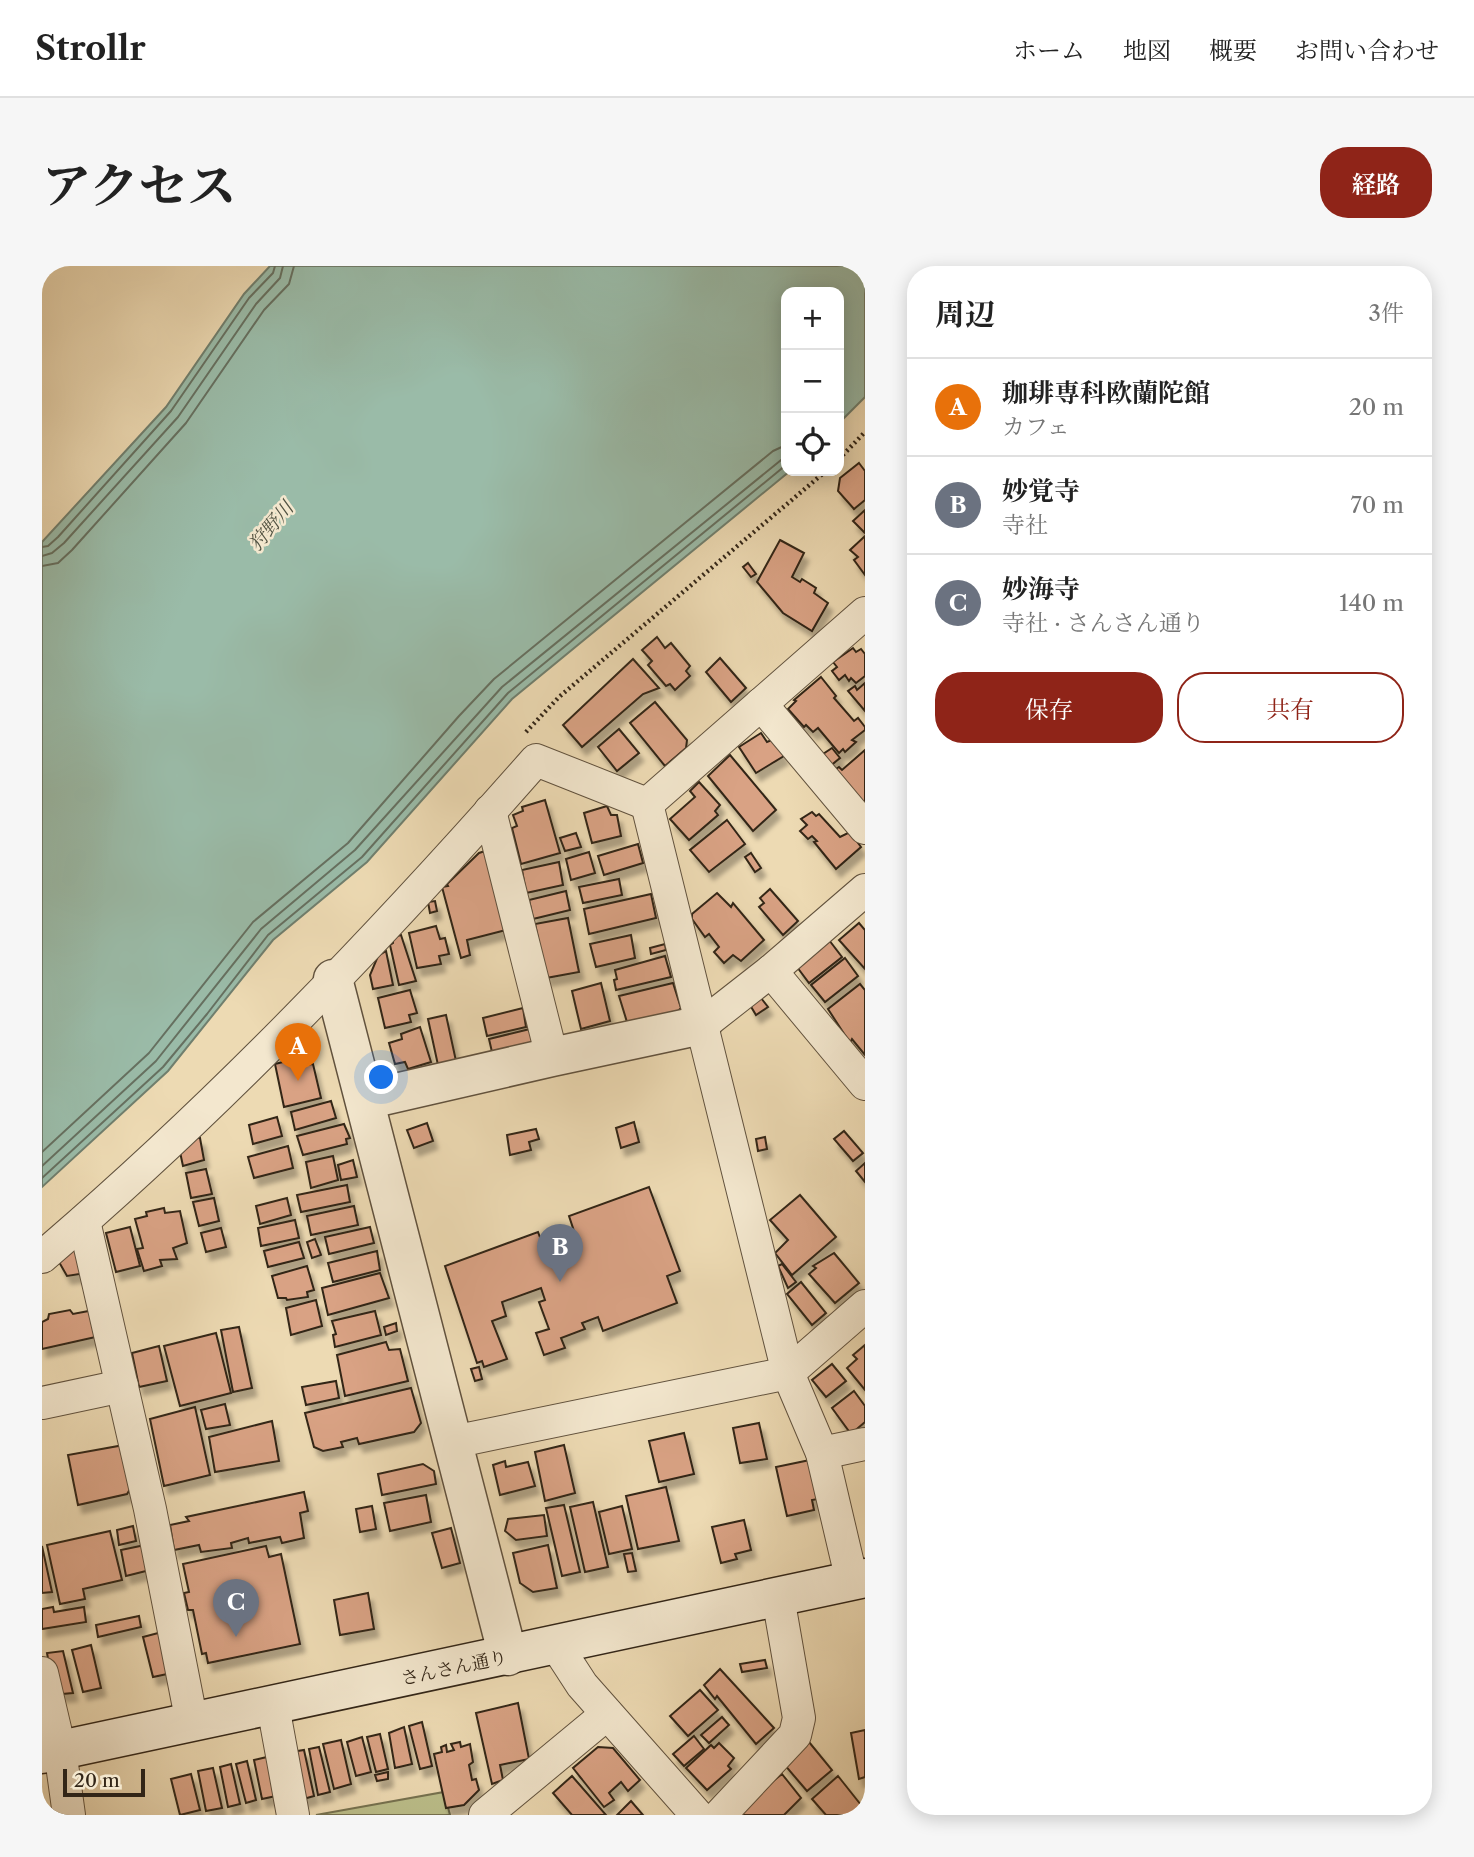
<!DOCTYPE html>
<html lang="ja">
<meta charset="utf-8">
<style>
body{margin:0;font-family:"Libre Caslon Text","Noto Serif JP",serif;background:#f6f6f6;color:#222}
.controls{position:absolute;right:21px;top:21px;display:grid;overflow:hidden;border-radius:14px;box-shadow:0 4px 18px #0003}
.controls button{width:63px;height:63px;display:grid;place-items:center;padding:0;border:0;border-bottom:2px solid #e0e0e0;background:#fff;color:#222;font:35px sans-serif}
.scale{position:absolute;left:21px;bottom:18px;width:82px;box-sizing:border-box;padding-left:7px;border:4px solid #322517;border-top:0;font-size:19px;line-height:24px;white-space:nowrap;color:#322517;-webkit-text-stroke:5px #f3e7ce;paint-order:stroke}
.you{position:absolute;left:340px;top:812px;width:24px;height:24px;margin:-18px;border:5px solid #fff;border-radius:50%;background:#1a73e8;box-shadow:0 0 0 10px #1a73e833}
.badge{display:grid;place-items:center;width:46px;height:46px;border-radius:50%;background:#8f2418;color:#fff;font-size:23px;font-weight:700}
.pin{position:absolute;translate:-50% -58px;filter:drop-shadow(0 2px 4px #0008)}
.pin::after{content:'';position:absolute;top:37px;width:24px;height:21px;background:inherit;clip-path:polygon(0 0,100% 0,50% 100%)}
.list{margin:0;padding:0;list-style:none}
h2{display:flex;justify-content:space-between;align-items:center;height:91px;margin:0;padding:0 28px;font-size:30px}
h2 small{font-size:23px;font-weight:400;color:#767676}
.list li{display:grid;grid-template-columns:46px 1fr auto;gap:21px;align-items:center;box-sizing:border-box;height:98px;padding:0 28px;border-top:2px solid #e0e0e0}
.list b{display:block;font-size:26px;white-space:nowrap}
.list p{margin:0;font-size:23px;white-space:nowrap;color:#767676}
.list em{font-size:23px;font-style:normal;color:#767676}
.actions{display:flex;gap:14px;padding:21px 28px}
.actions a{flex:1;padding:16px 0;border:2px solid #8f2418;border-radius:28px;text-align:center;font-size:24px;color:#8f2418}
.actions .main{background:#8f2418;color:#fff}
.icon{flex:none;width:38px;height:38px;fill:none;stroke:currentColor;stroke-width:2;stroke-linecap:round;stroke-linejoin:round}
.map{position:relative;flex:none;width:823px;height:1549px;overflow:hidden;border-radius:28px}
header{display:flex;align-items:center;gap:42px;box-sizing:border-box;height:98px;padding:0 35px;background:#fff;border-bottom:2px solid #e0e0e0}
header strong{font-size:33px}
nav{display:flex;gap:38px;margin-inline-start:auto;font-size:24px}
.intro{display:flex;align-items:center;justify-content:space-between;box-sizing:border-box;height:168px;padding:0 42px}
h1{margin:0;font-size:49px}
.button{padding:18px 32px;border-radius:28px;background:#8f2418;color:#fff;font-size:24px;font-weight:700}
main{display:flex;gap:42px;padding:0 42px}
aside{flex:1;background:#fff;border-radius:28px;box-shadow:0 4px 18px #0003}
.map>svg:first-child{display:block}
</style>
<header>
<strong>Strollr</strong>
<nav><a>ホーム</a><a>地図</a><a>概要</a><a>お問い合わせ</a></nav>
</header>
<div class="intro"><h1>アクセス</h1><a class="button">経路</a></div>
<main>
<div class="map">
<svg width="823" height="1549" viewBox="0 0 823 1549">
<defs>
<filter id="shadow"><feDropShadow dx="4.5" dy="8" stdDeviation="2" flood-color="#0004"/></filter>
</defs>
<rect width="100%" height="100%" fill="#eddab3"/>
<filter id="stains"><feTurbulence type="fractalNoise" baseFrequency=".00286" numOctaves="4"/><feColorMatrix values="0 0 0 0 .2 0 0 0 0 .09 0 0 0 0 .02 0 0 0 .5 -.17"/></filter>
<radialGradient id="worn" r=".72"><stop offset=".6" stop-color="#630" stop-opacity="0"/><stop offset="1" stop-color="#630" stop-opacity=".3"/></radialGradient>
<polygon fill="#bbbe8a" stroke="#767250" stroke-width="2" points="402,1526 408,1549 274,1549"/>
<polygon fill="#9abba8" stroke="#707f6e" stroke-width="2" points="228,0 823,0 823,131 797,157 797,26 744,26 744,205 748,205 470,433 325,596 231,674 126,805 0,921 0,276 124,141 202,28"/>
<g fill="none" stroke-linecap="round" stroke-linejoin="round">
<g stroke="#667060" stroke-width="2">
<polyline points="0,281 6,280 16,271 129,145 207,32 231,7 233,0"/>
<polyline points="0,290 10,287 22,277 136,151 214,38 238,12 241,0"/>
<polyline points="0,300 16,297 30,284 144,157 222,44 247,18 252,0"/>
<polyline points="0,886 107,787 211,656 306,577 417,450 452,413 731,185 744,179"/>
<polyline points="0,900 114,795 219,663 313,584 460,421 744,190"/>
<polyline points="0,912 121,801 165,748 226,669 320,591 466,427 744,199"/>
</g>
</g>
<g fill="#d9a284" stroke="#322517" stroke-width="2" filter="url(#shadow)">
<polygon points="817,197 823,205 823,234 812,243 796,225 798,212"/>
<polygon points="823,244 823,267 811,255"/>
<polygon points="823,270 823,309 812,294 816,291 808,284"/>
<polygon points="738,274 762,287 750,311 758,316 760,313 774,322 772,327 786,337 770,365 741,347 715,316"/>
<polygon points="706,297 714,308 709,311 701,301"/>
<polygon points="615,371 623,382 629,377 648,400 644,405 648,410 633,424 628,418 624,420 606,399 610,395 600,384"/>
<polygon points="811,382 814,386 819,383 823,388 823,410 814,417 809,412 807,415 803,409 797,414 790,405 795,401 791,396"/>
<polygon points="678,392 704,422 689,436 664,406"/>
<polygon points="591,393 617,422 601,428 540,481 521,459"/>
<polygon points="779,411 794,430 792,432 812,455 816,452 823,461 823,464 810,474 814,476 803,486 801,483 797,487 776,462 771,466 764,459 762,461 746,443 754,435 752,434"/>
<polygon points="823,417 823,445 806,425 813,420 815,424"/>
<polygon points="613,436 645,474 644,482 623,500 588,457"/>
<polygon points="577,463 597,487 575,505 556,481"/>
<polygon points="719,467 725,476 732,473 742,490 714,507 697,481"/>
<polygon points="790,482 798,492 787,501 778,490"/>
<polygon points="823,484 823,542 791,505 797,501 800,504"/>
<polygon points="688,489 734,544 711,565 666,510"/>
<polygon points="657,516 678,539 673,545 676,549 647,574 628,553 653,531 648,525"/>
<polygon points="503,534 518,587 479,598 470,562 475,560 471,549 481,545 480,541"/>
<polygon points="565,540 569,549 575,549 579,570 550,577 542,547"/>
<polygon points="770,546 774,550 777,548 798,571 808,566 819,581 794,603 772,576 775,575 770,570 766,573 758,565 765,559 759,553"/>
<polygon points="685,554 703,578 667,606 648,584"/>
<polygon points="534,567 539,581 523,585 518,572"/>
<polygon points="596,578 601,597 562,609 556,590"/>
<polygon points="443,585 464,664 425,674 428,689 419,692 400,621 406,620 405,618 437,587"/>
<polygon points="547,586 553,607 529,614 524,593"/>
<polygon points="709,587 719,602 713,606 703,591"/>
<polygon points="517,596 521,619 484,627 480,604"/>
<polygon points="577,613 580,629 541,637 537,621"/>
<polygon points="728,623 756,655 741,669 717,641 722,637 718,632"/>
<polygon points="524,625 528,644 491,653 487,634"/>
<polygon points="675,627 689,641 691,637 722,674 699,695 691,689 682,697 672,686 677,681 667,668 663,671 650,653 650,648"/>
<polygon points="609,628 614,652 547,668 542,643"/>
<polygon points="393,635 395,645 388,647 386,636"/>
<polygon points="526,652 537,706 504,712 493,658"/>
<polygon points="817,657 823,664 823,703 797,674"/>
<polygon points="394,660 398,673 403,672 407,688 397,690 399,698 375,702 367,667"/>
<polygon points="359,669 374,715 357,719 348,679 351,677 351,671"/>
<polygon points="589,669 593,692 554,701 548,678"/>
<polygon points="787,674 800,691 767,717 755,701"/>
<polygon points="623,678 624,684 609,688 608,682"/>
<polygon points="344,685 351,719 331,723 328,709 336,690"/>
<polygon points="623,690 629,711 574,724 572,714 575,713 573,704"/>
<polygon points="803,692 816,710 783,736 769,719"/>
<polygon points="559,717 568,755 539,763 530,725"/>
<polygon points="631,717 639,742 633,748 585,756 577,730"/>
<polygon points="818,718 823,724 823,789 810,773 808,777 786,743"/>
<polygon points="368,724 375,747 367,749 369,756 343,762 336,732"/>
<polygon points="719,732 726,741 714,749 708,739"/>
<polygon points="481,742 484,761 445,770 441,752"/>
<polygon points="404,749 414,795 396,799 386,753"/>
<polygon points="378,761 389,796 366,803 363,796 353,798 347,777 360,773 359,768"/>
<polygon points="488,763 491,776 450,786 447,773"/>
<polygon points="261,791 264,799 271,798 279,832 242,841 233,798"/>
<polygon points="289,835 294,852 253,864 249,846"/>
<polygon points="235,851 240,870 211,878 207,859"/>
<polygon points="592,856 597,876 579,882 574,862"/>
<polygon points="385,857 391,875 372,882 365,864"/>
<polygon points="302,858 308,872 304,873 305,878 261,889 255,870"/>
<polygon points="494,863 497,873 487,876 489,884 468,889 465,869"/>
<polygon points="802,865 821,887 811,895 792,873"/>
<polygon points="723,871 725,883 716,885 714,873"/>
<polygon points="153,872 158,872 162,894 141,900 138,886"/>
<polygon points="246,880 251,902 212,912 206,891"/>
<polygon points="291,890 296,914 269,922 264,896"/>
<polygon points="311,894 315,911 299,914 296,899"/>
<polygon points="823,897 823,916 814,905"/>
<polygon points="164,903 170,928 149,932 144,907"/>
<polygon points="305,919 308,936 259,946 255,929"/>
<polygon points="607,921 638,1005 625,1010 635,1037 561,1065 556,1051 540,1057 543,1063 519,1072 523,1082 502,1089 494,1067 507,1063 497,1036 503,1034 499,1022 460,1036 464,1050 450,1055 465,1093 442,1101 440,1095 435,1097 403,1000 496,966 502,982 508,979 505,970 524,962 528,973 534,971 527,950"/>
<polygon points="758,929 794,971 750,1009 733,987 746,974 728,954"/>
<polygon points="172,932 177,955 157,960 151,936"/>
<polygon points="245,932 249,949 218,958 214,940"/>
<polygon points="312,940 316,959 269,969 265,950"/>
<polygon points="122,942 123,947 138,945 145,977 131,982 135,993 118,994 120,1000 102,1005 95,983 101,982 93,953 105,950 104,946"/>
<polygon points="253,954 257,972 219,980 216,962"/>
<polygon points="88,961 98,1000 74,1006 64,967"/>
<polygon points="328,961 332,977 287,988 283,971"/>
<polygon points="179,962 184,981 164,986 159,967"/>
<polygon points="273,973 279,989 270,992 265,976"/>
<polygon points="257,976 262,992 226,1001 222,985"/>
<polygon points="30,983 38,983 44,1007 25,1010 17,996"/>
<polygon points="335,985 338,1004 291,1016 286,997"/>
<polygon points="792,987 817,1017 793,1037 767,1008 774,1002 771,1000"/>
<polygon points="740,998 754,1016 746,1022 736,1000"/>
<polygon points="265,1000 272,1024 265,1026 266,1031 245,1034 244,1032 236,1032 230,1010"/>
<polygon points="338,1007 347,1032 286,1049 280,1022"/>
<polygon points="759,1016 784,1047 770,1059 745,1028"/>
<polygon points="274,1034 280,1060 249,1069 244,1042"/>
<polygon points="28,1044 31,1048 52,1044 58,1070 0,1083 0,1056 6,1053 7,1048"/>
<polygon points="333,1045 339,1069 293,1081 291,1069 294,1068 290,1055"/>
<polygon points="354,1057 355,1065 344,1069 342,1061"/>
<polygon points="197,1061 210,1122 191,1126 179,1064"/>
<polygon points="174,1067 189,1127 138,1140 122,1080"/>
<polygon points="344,1076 347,1084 358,1083 366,1115 303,1130 295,1089"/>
<polygon points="823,1079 823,1124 805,1102 815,1093 811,1089"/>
<polygon points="117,1080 125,1115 97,1121 90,1087"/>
<polygon points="790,1098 804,1115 784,1131 770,1114"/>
<polygon points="437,1101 440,1113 433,1115 429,1103"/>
<polygon points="294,1115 297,1132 264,1139 260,1121"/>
<polygon points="369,1122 379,1157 372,1166 317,1178 315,1172 299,1176 301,1181 281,1185 272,1181 263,1147"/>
<polygon points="812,1125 823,1140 823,1156 809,1168 790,1142"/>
<polygon points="183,1138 188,1159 164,1163 159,1144"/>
<polygon points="153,1141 168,1209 122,1220 108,1153"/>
<polygon points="230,1155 237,1195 173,1206 167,1171"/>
<polygon points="717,1157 725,1193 698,1197 691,1162"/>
<polygon points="642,1167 652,1208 617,1216 607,1175"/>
<polygon points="82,1179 90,1220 85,1228 36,1239 26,1189"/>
<polygon points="522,1179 533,1227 503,1235 493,1186"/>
<polygon points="768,1194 776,1233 770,1234 772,1244 745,1250 734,1201"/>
<polygon points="463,1195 464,1201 486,1196 493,1220 458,1229 451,1199"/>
<polygon points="381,1198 392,1205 394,1218 340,1229 336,1208"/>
<polygon points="624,1221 637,1275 596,1283 584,1230"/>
<polygon points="262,1226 266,1245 258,1247 262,1272 240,1277 238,1271 207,1277 206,1272 189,1277 190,1282 159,1286 157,1279 132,1284 128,1259 147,1255 144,1251"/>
<polygon points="384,1229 389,1256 348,1265 342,1237"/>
<polygon points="551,1236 566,1301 543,1306 528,1241"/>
<polygon points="522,1239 538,1306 520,1310 504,1242"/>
<polygon points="330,1240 334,1263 318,1266 314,1243"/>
<polygon points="580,1240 590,1283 567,1288 557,1246"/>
<polygon points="502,1249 505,1270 474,1274 463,1265 466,1253"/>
<polygon points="702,1254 709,1284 693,1288 695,1293 679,1297 670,1261"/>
<polygon points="91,1260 94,1275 77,1279 75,1264"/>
<polygon points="409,1262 418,1297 400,1302 390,1267"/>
<polygon points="68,1265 80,1314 41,1323 43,1333 18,1338 5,1279"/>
<polygon points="103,1279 108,1304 84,1310 79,1284"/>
<polygon points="506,1279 515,1322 491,1326 478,1317 471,1287"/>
<polygon points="0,1280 10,1326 0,1327"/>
<polygon points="224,1280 227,1291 239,1288 258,1378 166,1397 164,1387 160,1388 151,1344 146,1344 142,1327 147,1326 141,1298"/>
<polygon points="590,1287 594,1305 586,1306 582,1288"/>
<polygon points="326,1327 332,1363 298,1369 292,1334"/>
<polygon points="11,1341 12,1346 42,1341 44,1356 0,1363 0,1343"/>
<polygon points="97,1350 99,1361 56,1371 54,1359"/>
<polygon points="120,1366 130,1407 111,1411 101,1371"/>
<polygon points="49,1379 59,1422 41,1426 30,1384"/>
<polygon points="21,1385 31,1427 20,1428 11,1421 5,1387"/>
<polygon points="723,1394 725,1402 700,1406 698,1398"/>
<polygon points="678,1403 732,1462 714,1478 675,1430 673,1433 662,1419"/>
<polygon points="658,1424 676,1444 646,1470 628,1450"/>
<polygon points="476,1437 487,1493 458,1499 461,1514 450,1518 434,1447"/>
<polygon points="680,1451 687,1459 667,1477 659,1469"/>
<polygon points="380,1456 390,1500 378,1503 367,1460"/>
<polygon points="362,1461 370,1498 353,1502 347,1467"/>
<polygon points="823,1464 823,1511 817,1513 809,1467"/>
<polygon points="338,1468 346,1503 334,1506 325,1471"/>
<polygon points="652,1470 662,1483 642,1500 631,1488"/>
<polygon points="320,1471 329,1506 314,1510 305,1476"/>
<polygon points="299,1474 309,1518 292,1523 281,1478"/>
<polygon points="418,1476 419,1481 428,1478 431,1496 427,1499 430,1514 434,1513 437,1524 422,1539 404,1542 392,1488 400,1486 399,1481 404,1479 405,1486 412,1484 409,1478"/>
<polygon points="767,1476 790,1504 765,1525 741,1497"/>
<polygon points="677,1477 692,1492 686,1500 689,1503 665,1524 644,1502 669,1479 672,1482"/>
<polygon points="277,1481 288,1526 276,1529 267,1483"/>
<polygon points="556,1481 571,1482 598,1514 586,1525 579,1516 567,1527 572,1534 562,1541 531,1502"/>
<polygon points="262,1484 272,1530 258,1534 249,1486"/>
<polygon points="225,1491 234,1530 220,1533 212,1494"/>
<polygon points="205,1495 214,1534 204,1537 194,1498"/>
<polygon points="189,1498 198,1538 186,1541 178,1501"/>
<polygon points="171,1502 180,1542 164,1545 156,1505"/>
<polygon points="346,1506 346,1513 335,1515 333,1509"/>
<polygon points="149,1508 158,1544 138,1549 129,1513"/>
<polygon points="740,1508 759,1532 742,1549 698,1549 698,1541"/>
<polygon points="530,1510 564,1549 530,1549 511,1527"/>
<polygon points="796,1510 823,1544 823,1549 784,1549 770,1533"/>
<polygon points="589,1535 601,1549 575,1549"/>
</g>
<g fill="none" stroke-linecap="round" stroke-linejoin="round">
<g stroke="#61523e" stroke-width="34">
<g id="minor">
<polyline points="719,438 823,562"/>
<polyline points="605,538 746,1107 780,1187 810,1315"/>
<polyline points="605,538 823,347"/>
<polyline points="448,545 510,791"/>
<polyline points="729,705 823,818"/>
<polyline points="660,759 729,705 823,624"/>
<polyline points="42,955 108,1243 150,1457"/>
<path d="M0 991C177 840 340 669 494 494L605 538"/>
<polyline points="0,1137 80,1120"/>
<polyline points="411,1176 746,1107 823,1040"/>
<polyline points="780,1187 823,1178"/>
<polyline points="514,1379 540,1419 655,1549"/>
<polyline points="0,1407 18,1484 27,1549"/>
<polyline points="231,1440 251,1549"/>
<polyline points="443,1549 565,1448"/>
<polyline points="678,1549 753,1469 757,1452 736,1331"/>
</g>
</g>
<g stroke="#61523e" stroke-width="41">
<g id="tertiary">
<polyline points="291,713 466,1390"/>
<polyline points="323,834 510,791 660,759"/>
</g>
</g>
<g stroke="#322517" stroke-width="41">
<polyline id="secondary" points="0,1488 823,1312"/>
</g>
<g stroke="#322517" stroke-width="4.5" stroke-dasharray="2 3.5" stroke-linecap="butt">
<polyline points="797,193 823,166"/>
<polyline points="484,466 517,431 784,205"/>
</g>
<use href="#minor" stroke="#f3e7ce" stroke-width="32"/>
<use href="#tertiary" stroke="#f3e7ce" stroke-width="38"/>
<use href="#secondary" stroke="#f3e7ce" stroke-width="38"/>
</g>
<g text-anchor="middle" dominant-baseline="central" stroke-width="5" stroke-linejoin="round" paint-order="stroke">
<g font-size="18" fill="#322517" stroke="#f3e7ce">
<text transform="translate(412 1402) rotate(-12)">さんさん通り</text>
</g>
<g font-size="19" font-style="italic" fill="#515242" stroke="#f3e7ce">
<text transform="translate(229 260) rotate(-50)">狩野川</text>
</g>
</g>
<rect width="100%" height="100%" filter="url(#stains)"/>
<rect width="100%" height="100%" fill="url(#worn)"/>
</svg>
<div class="controls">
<button>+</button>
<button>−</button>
<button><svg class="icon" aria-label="locate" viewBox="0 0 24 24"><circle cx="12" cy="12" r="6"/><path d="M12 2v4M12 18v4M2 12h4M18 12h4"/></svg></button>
</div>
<div class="scale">20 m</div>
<div class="you"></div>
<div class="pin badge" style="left:256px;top:815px;background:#e8710a">A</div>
<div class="pin badge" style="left:518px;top:1016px;background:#6b7280">B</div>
<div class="pin badge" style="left:194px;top:1371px;background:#6b7280">C</div>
</div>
<aside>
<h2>周辺<small>3件</small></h2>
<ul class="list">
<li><span class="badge" style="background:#e8710a">A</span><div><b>珈琲専科欧蘭陀館</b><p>カフェ</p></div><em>20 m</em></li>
<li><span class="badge" style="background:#6b7280">B</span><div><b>妙覚寺</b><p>寺社</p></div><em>70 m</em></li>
<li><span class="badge" style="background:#6b7280">C</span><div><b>妙海寺</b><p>寺社 · さんさん通り</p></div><em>140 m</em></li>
</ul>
<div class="actions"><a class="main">保存</a><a>共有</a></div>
</aside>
</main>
